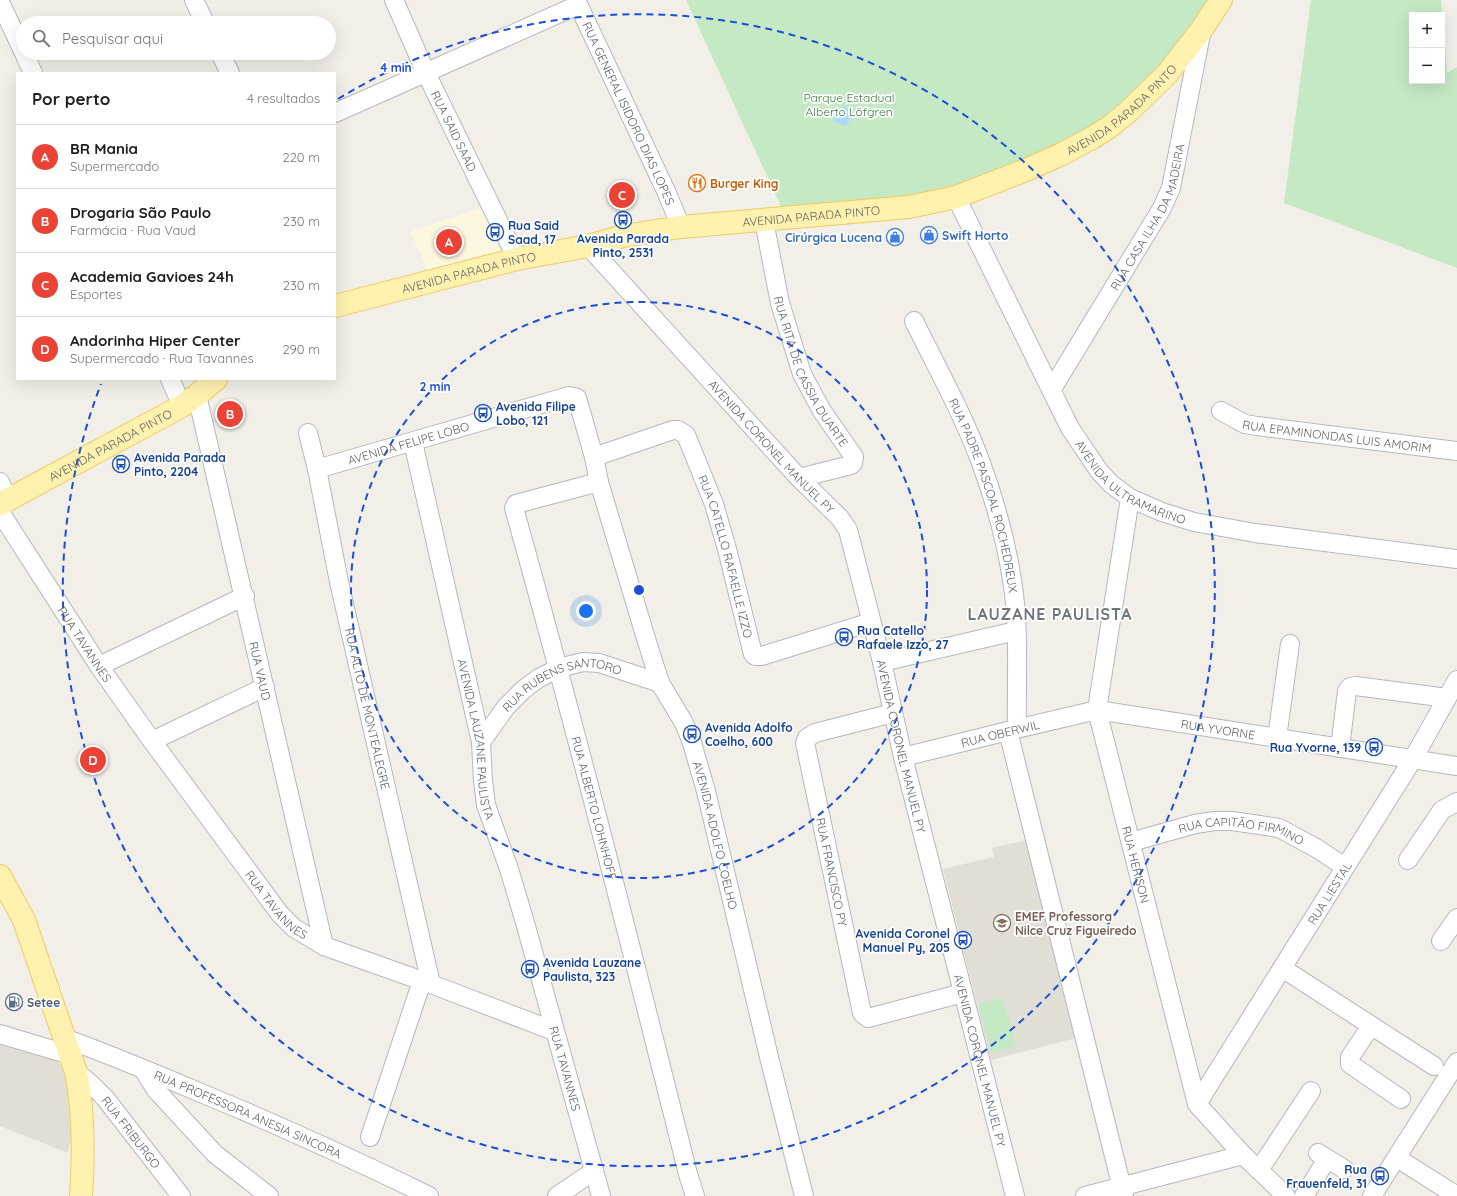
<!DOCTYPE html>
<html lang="pt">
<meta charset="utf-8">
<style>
body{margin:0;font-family:Quicksand,sans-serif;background:#f6f6f6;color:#202124}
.controls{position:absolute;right:12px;top:12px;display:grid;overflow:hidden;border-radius:0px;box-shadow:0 4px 16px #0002}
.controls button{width:36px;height:36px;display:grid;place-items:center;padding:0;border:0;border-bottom:1px solid #e0e0e0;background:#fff;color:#202124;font:20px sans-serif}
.you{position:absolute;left:586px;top:611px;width:14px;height:14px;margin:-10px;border:3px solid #fff;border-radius:50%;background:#1a73e8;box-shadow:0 0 0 6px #1a73e833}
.badge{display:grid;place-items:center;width:26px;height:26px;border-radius:50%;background:#ea4335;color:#fff;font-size:13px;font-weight:700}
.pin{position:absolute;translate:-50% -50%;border:2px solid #fff;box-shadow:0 1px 4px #0006}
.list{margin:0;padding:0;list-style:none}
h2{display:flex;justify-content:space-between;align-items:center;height:52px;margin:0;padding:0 16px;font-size:17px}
h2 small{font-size:13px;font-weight:400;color:#757577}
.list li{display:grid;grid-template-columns:26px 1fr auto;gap:12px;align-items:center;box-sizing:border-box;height:64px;padding:0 16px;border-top:1px solid #e0e0e0}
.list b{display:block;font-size:15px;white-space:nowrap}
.list p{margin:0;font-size:13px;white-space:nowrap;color:#757577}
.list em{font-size:13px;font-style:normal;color:#757577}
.icon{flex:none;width:22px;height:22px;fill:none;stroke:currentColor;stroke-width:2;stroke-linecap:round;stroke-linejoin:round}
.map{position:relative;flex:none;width:1457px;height:1196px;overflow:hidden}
.search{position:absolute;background:#fff;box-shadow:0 4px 16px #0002;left:16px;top:16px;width:320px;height:44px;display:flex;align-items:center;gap:10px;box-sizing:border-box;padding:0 14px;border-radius:22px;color:#757577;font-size:15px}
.panel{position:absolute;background:#fff;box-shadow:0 4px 16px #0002;left:16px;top:72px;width:320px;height:308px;border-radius:0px}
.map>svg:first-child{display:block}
</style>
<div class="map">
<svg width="1457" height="1196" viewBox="0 0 1457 1196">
<rect width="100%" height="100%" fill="#f1efe8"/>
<polygon fill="#fef7e0" points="484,207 506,255 430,273 410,232"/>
<g fill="#e1ded6">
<polygon points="1027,840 1076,1038 991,1060 943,869 994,857 992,848"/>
<polygon points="0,1042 51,1058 61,1065 64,1072 69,1091 72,1127 68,1153 0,1126"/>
</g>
<g fill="#c5e8c5" fill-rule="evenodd">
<polygon points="686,0 1230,0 1149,91 1087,134 952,192 785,215"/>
<path d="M1311 0H1441L1447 73 1457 67V268L1284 203ZM1412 15H1442V81H1412Z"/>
<polygon points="1003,998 1016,1046 991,1053 978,1004"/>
</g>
<polygon fill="#aadaff" points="845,106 853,115 846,126 833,121 835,111"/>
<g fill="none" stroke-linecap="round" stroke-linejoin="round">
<g stroke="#b5b8bc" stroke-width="20">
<g id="minor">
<polyline points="194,0 205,23"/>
<path id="s1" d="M394 0 426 73 517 259"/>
<path id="s2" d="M576 0 666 191 681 227"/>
<polyline points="0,2 23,51"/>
<polyline points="24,53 33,73"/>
<polyline points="220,53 230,73"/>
<polyline points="335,113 578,5"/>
<path id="s3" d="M956 197 1070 428 1099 471 1111 484 1130 498 1162 512 1194 522 1255 533 1457 559"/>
<path id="s4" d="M764 221 780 303 802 374 822 411 854 457 853 463 851 465 799 478"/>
<path id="s5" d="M588 246 799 478 840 518 848 530 882 662 903 757 1015 1196"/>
<path id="s6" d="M914 321C937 368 963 414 981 463 995 501 1006 541 1012 580 1020 627 1016 681 1017 729"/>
<polyline points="170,379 182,406"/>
<path id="s7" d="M1052 389 1162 208 1171 188 1202 29"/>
<path id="s8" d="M197 395 324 946"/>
<path id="s9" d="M1221 411 1245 424 1257 426 1457 451"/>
<path id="s10" d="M308 433 317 469 339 582 431 984"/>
<path id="s11" d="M413 442 481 742 483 781 486 805 509 869 524 919 601 1196"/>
<path id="s12" d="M594 457 673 430H678L686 435 714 504 727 549 753 654 755 656H762L871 622"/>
<path id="s13" d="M317 469 569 396 574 397 577 398 594 457 599 482 644 632 660 683 684 723 692 743 706 791 769 1057 804 1196"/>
<polyline points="0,482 8,500"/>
<path id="s14" d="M599 482 516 504 514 508C576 729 632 951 688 1174L695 1196"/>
<path id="s15" d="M1130 498 1097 710 1197 1104 1243 1155 1286 1196"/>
<path id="s16" d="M0 512 99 666 152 741 280 914 294 928 324 946 431 984 554 1031"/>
<polyline points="882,662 1016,631"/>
<polyline points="99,666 245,596"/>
<path id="s17" d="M893 713 815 733 807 738 805 743 862 1013 868 1018 872 1017 963 993"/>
<polyline points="1008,731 1124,1196"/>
<polyline points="1277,738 1290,644"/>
<polyline points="152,741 265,687"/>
<path id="s18" d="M481 742 506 707 524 689 539 678 559 668 583 662 599 663 660 683"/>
<polyline points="1340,748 1347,691 1350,687 1356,686 1447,698"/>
<path id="s19" d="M903 757 1008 731 1097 710 1457 766"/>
<path id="s20" d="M1131 842 1195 824 1215 821H1232L1279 828 1316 848 1345 867"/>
<polyline points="1408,860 1442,810 1457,802"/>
<polyline points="1441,941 1457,918"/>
<polyline points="1282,968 1434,1066"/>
<polyline points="1371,1026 1350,1057 1350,1064 1401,1099"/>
<polyline points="0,1034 70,1055"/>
<path id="s21" d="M64 1038C125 1060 184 1086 244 1111 306 1138 368 1166 429 1196"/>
<polyline points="143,1069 156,1090 215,1154 269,1196"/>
<path id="s22" d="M76 1072 91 1084 105 1098 181 1196"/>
<path id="s23" d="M1197 1104 1413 759 1457 680"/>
<polyline points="370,1137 422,981"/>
<polyline points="1318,1153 1344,1169"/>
<polyline points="1397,1158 1457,1196"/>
<polyline points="1259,1170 1311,1091"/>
<polyline points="557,1196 594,1171"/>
<polyline points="1085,1196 1243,1155"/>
<polyline points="1304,1196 1327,1159"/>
<polyline points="1372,1196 1457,1062"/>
</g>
</g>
<g stroke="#f2c960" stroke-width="24">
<g id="major">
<path id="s24" d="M335 306 517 259 588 246 623 236 681 227 909 207 956 197 1026 170 1062 154 1092 138 1108 128 1128 112 1167 74 1202 29 1221 0"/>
<path id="s25" d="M0 504 182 406 197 395 216 379"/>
<path d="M0 876 24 920 76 1072C84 1113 84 1154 81 1196"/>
</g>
</g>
<use href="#minor" stroke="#fff" stroke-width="18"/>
<use href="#major" stroke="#fff2af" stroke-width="22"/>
</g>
<g fill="none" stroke="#1d4ed8" stroke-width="2" stroke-dasharray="7 5">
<circle cx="639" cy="590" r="288"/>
<path d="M338 99A576 576 0 1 1 101 384"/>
</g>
<defs>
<g id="restaurant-ring" transform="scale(0.9)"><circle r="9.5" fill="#fff" stroke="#e8710a" stroke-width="1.5"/><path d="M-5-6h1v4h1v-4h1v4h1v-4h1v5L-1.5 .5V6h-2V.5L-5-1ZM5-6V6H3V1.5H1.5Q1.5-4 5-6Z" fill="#e8710a"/></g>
<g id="bus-ring" transform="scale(0.9)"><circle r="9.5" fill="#fff" stroke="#1a4fb4" stroke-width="1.5"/><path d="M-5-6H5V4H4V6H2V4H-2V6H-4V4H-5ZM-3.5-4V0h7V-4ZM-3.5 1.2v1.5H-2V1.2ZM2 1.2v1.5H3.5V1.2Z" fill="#1a4fb4"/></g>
<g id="shop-ring" transform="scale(0.9)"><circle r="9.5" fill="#fff" stroke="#3f7fe0" stroke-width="1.5"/><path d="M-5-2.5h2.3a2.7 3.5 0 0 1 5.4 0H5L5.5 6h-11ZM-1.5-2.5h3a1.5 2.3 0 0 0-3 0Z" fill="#3f7fe0"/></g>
<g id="school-ring" transform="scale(0.9)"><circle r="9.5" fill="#fff" stroke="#8d6e63" stroke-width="1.5"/><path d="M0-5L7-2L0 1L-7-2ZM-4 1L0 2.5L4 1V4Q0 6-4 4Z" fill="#8d6e63"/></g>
<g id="fuel-ring" transform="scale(0.9)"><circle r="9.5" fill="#fff" stroke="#5c6f8a" stroke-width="1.5"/><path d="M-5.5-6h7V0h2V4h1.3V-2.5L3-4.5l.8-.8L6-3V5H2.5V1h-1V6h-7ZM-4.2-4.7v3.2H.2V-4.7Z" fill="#5c6f8a"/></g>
</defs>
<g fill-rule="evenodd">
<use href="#restaurant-ring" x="697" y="183"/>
<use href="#bus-ring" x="623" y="220"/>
<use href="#bus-ring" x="495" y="232"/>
<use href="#shop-ring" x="929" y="235"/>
<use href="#shop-ring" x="895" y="237"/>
<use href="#bus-ring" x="483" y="413"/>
<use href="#bus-ring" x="121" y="464"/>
<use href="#bus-ring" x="844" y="637"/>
<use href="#bus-ring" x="692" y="734"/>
<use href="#bus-ring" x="1374" y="747"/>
<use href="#school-ring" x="1002" y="923"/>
<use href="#bus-ring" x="963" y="940"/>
<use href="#bus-ring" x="530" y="969"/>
<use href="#fuel-ring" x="14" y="1002"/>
<use href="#bus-ring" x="1380" y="1176"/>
</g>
<g text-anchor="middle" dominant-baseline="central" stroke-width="3.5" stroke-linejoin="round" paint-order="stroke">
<g font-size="12" fill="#348238" stroke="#fff">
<text x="849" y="97">Parque Estadual<tspan x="849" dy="14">Alberto Löfgren</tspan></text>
</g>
<g font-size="12" fill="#5f6368" stroke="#fff">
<text stroke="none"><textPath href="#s24" startOffset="821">AVENIDA PARADA PINTO</textPath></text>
<text stroke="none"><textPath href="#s2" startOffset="125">RUA GENERAL ISIDORO DIAS LOPES</textPath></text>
<text stroke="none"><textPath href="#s1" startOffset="144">RUA SAID SAAD</textPath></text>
<text stroke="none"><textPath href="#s24" startOffset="486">AVENIDA PARADA PINTO</textPath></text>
<text stroke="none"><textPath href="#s7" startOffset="198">RUA CASA ILHA DA MADEIRA</textPath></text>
<text stroke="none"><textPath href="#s24" startOffset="138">AVENIDA PARADA PINTO</textPath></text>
<text stroke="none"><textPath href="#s4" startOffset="159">RUA RITA DE CASSIA DUARTE</textPath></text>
<text stroke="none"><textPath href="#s9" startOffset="120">RUA EPAMINONDAS LUIS AMORIM</textPath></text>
<text stroke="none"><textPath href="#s13" startOffset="95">AVENIDA FELIPE LOBO</textPath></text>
<text stroke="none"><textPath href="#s25" startOffset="125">AVENIDA PARADA PINTO</textPath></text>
<text stroke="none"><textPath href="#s5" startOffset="272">AVENIDA CORONEL MANUEL PY</textPath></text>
<text stroke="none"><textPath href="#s3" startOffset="342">AVENIDA ULTRAMARINO</textPath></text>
<text stroke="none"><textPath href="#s6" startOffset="189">RUA PADRE PASCOAL ROCHEDREUX</textPath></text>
<text stroke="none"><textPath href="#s12" startOffset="226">RUA CATELLO RAFAELLE IZZO</textPath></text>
<text stroke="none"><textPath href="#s16" startOffset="157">RUA TAVANNES</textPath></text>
<text stroke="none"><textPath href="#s8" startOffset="283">RUA VAUD</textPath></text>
<text stroke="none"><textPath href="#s18" startOffset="107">RUA RUBENS SANTORO</textPath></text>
<text stroke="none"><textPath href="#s10" startOffset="282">RUA ALTO DE MONTEALEGRE</textPath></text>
<text stroke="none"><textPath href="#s19" startOffset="322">RUA YVORNE</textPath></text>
<text stroke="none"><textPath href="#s19" startOffset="100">RUA OBERWIL</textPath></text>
<text stroke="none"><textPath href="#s11" startOffset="304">AVENIDA LAUZANE PAULISTA</textPath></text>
<text stroke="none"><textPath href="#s5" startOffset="608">AVENIDA CORONEL MANUEL PY</textPath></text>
<text stroke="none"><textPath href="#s14" startOffset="401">RUA ALBERTO LOHNHOFF</textPath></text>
<text stroke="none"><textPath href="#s13" startOffset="731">AVENIDA ADOLFO COELHO</textPath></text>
<text stroke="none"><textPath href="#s20" startOffset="114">RUA CAPITÃO FIRMINO</textPath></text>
<text stroke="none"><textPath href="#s15" startOffset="374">RUA HERISON</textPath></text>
<text stroke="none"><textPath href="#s17" startOffset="227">RUA FRANCISCO PY</textPath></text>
<text stroke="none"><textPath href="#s23" startOffset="249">RUA LIESTAL</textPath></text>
<text stroke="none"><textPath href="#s16" startOffset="481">RUA TAVANNES</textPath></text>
<text stroke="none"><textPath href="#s5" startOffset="932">AVENIDA CORONEL MANUEL PY</textPath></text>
<text stroke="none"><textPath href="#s11" startOffset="646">RUA TAVANNES</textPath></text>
<text stroke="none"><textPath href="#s21" startOffset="199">RUA PROFESSORA ANESIA SINCORA</textPath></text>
<text stroke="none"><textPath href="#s22" startOffset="82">RUA FRIBURGO</textPath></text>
</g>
<g font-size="12" font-weight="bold" fill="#c56008" stroke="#fff" text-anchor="start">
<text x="710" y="183">Burger King</text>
</g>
<g font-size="12" font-weight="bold" fill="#164399" stroke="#fff" text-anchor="start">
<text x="508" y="225">Rua Said<tspan x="508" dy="14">Saad, 17</tspan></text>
<text x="623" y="238" text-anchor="middle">Avenida Parada<tspan x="623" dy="14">Pinto, 2531</tspan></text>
<text x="496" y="406">Avenida Filipe<tspan x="496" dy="14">Lobo, 121</tspan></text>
<text x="134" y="457">Avenida Parada<tspan x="134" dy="14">Pinto, 2204</tspan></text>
<text x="857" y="630">Rua Catello<tspan x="857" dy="14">Rafaele Izzo, 27</tspan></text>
<text x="705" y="727">Avenida Adolfo<tspan x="705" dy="14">Coelho, 600</tspan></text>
<text x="1361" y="747" text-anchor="end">Rua Yvorne, 139</text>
<text x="950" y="933" text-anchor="end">Avenida Coronel<tspan x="950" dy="14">Manuel Py, 205</tspan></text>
<text x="543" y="962">Avenida Lauzane<tspan x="543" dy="14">Paulista, 323</tspan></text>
<text x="1367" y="1169" text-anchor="end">Rua<tspan x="1367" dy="14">Frauenfeld, 31</tspan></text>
</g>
<g font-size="12" font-weight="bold" fill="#366cbe" stroke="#fff" text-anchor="start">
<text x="942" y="235">Swift Horto</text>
<text x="882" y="237" text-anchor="end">Cirúrgica Lucena</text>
</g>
<g font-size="12" font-weight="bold" fill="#785e54" stroke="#fff" text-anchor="start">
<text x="1015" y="916">EMEF Professora<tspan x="1015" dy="14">Nilce Cruz Figueiredo</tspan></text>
</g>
<g font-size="12" font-weight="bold" fill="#4e5e75" stroke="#fff" text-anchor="start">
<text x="27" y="1002">Setee</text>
</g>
<g font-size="16" font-weight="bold" letter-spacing="1" fill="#70757a" stroke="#fff">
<text x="1050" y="614">LAUZANE PAULISTA</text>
</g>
</g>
<circle cx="639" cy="590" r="6" fill="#1d4ed8" stroke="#fff" stroke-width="2"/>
<g font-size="12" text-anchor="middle" font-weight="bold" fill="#1d4ed8" stroke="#fff" stroke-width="3.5" stroke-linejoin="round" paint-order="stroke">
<text x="396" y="72">4 min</text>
<text x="435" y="391">2 min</text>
</g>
</svg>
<div class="controls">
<button>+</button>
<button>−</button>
</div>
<div class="you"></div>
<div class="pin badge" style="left:449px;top:242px">A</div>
<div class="pin badge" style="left:230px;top:414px">B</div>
<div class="pin badge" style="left:622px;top:195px">C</div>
<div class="pin badge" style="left:93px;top:760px">D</div>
<div class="search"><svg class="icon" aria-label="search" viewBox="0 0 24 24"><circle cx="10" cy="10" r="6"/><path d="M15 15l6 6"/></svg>Pesquisar aqui</div>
<section class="panel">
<h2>Por perto<small>4 resultados</small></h2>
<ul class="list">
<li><span class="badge">A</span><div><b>BR Mania</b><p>Supermercado</p></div><em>220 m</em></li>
<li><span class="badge">B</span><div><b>Drogaria São Paulo</b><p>Farmácia · Rua Vaud</p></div><em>230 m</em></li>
<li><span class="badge">C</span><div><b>Academia Gavioes 24h</b><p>Esportes</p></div><em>230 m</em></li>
<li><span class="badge">D</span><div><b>Andorinha Hiper Center</b><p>Supermercado · Rua Tavannes</p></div><em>290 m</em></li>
</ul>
</section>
</div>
